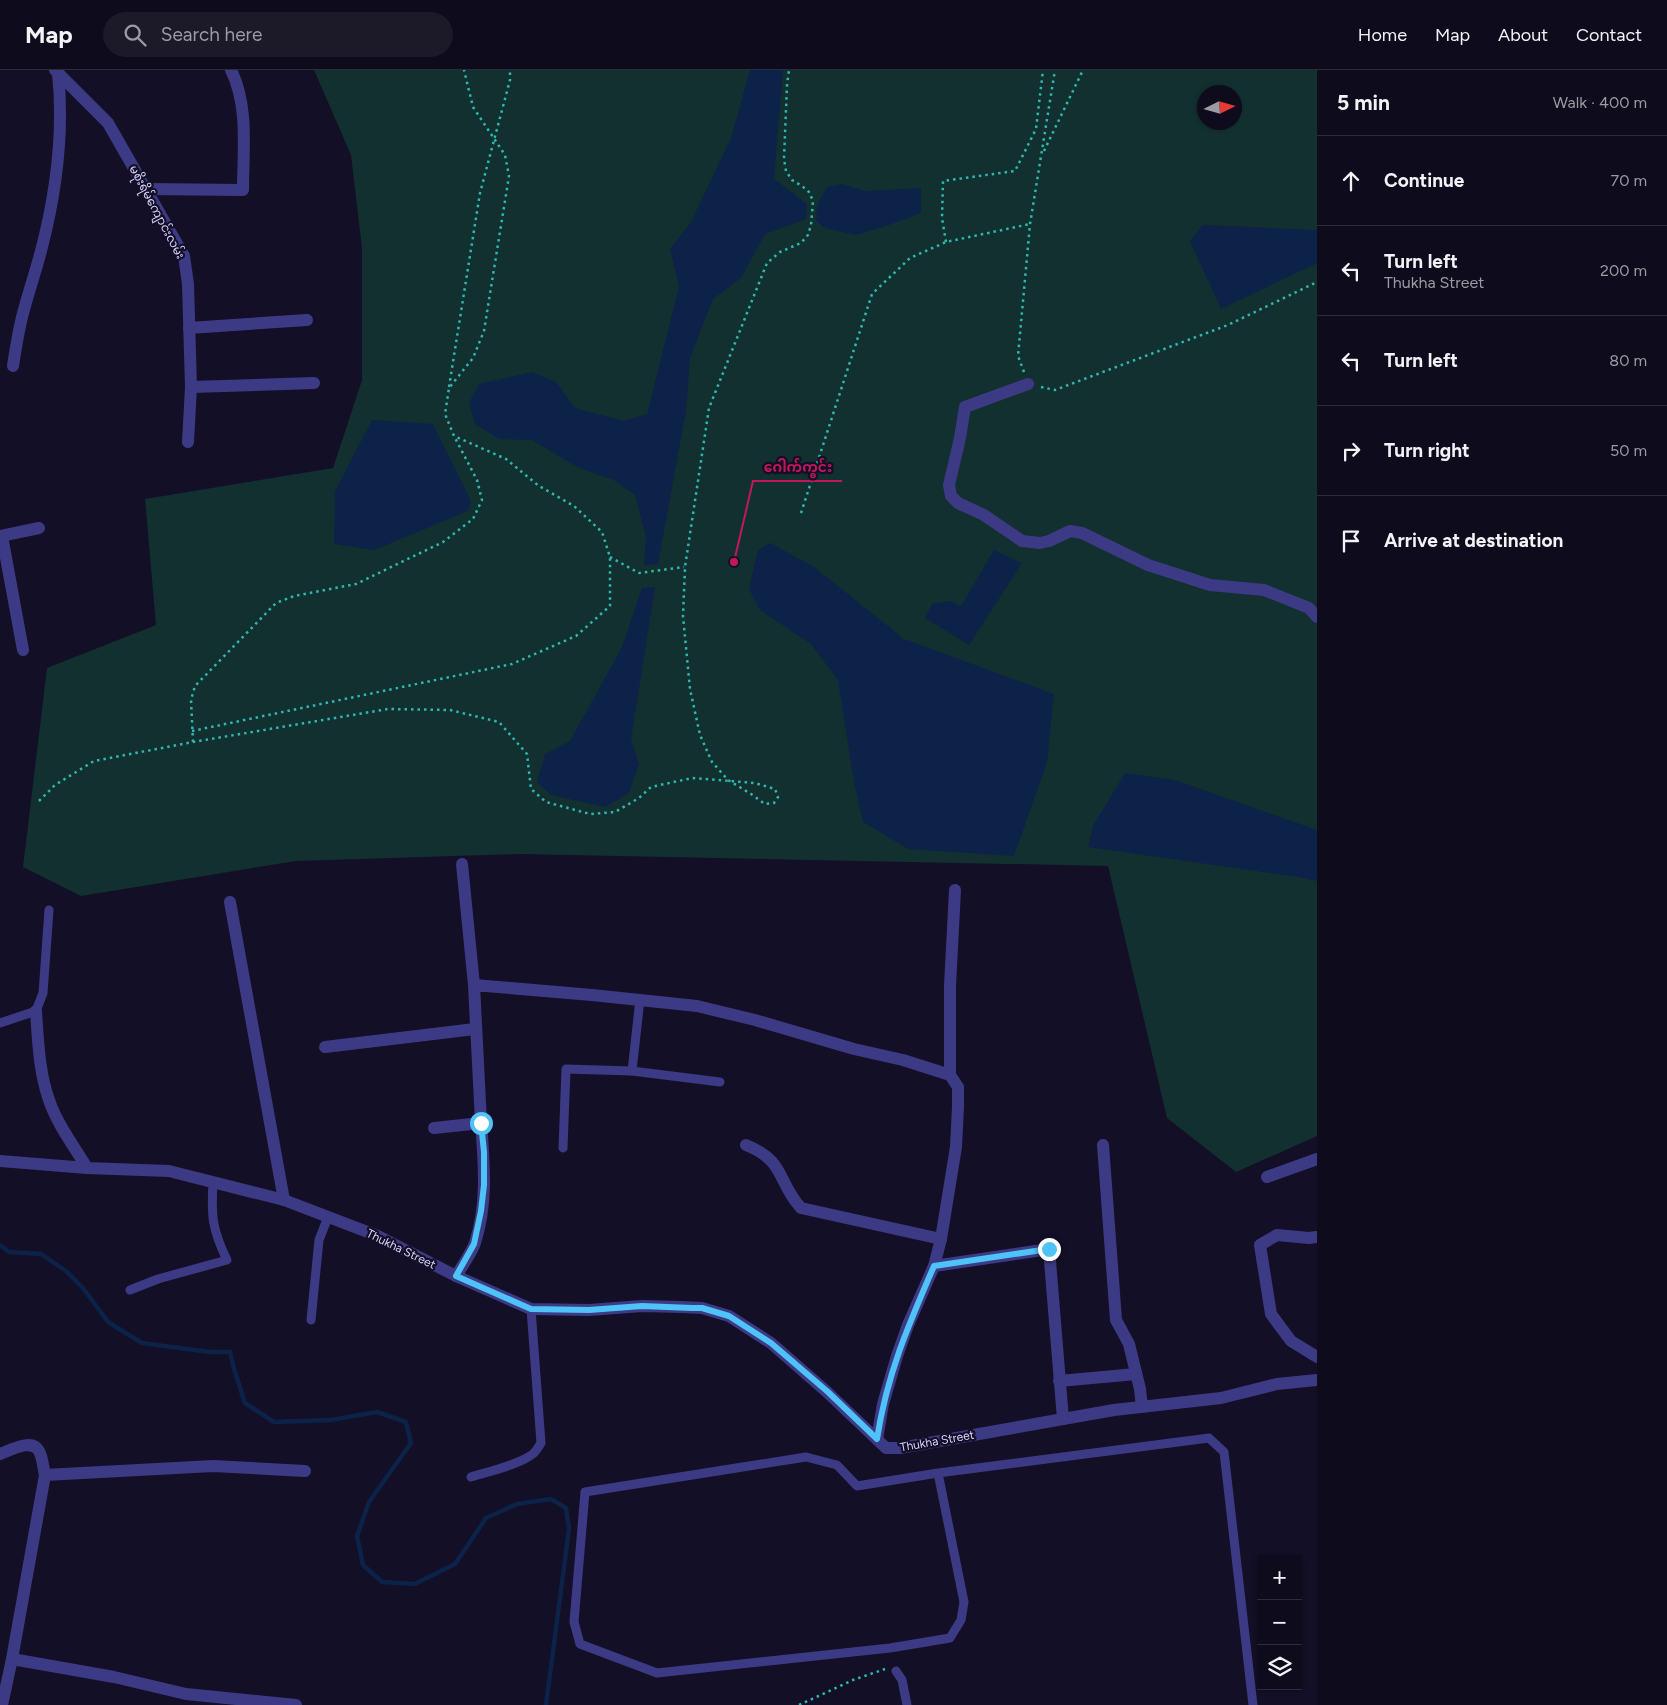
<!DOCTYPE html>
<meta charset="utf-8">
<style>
body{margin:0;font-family:Figtree,"Noto Sans Myanmar",sans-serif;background:#1c1929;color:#f1f3f6}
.controls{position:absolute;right:15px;bottom:15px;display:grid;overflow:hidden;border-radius:0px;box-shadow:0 1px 4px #0004}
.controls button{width:45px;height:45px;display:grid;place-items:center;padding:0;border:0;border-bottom:1px solid #2e2b3b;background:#0e0b1c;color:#f1f3f6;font:25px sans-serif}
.compass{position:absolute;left:1197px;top:15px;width:45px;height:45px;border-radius:50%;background:#0e0b1c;box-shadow:0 1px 4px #0004;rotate:85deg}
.stop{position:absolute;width:15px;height:15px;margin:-11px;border:4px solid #4fc3f7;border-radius:50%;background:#fff}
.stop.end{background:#4fc3f7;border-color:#fff;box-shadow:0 1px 5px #0008}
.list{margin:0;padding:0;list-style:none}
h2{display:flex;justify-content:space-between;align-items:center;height:65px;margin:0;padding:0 20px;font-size:21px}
h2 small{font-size:16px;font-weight:400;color:#9b9ba3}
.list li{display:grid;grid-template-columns:32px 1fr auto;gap:15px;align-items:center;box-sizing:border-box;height:90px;padding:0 20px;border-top:1px solid #2e2b3b}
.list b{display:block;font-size:19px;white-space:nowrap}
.list p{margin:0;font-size:16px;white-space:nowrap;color:#9b9ba3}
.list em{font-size:16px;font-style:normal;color:#9b9ba3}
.icon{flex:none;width:28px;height:28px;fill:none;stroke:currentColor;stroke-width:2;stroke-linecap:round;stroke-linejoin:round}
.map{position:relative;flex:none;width:1317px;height:1635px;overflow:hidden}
header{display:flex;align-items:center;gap:30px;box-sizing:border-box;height:70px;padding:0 25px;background:#0e0b1c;border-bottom:1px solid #2e2b3b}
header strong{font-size:24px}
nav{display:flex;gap:28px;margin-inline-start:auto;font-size:18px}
.search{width:350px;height:45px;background:#1c1929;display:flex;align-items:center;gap:12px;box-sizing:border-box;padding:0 18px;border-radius:28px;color:#9b9ba3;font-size:19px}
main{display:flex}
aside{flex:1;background:#0e0b1c}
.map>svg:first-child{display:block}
</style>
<header>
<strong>Map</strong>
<div class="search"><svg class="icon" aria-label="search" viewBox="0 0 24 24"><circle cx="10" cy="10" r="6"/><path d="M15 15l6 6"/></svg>Search here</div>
<nav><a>Home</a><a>Map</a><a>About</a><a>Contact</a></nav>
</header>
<main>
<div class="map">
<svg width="1317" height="1635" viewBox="0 0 1317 1635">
<rect width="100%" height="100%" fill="#130f26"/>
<path fill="#12302f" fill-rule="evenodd" d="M314 0H1317V1066L1236 1102 1167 1048 1108 796 520 784 296 791 81 826 23 797 47 598 156 555 145 429 333 398 362 310V178L351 85ZM1204 22H1234V52H1204Z"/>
<g fill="#0c2248">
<polygon points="750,0 783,0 774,109 807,134 806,149 765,164 741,208 713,229 690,288 686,341 658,494 644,495 646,467 635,425 614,410 579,398 532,370 499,369 475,354 469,333 479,314 532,302 556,312 575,338 624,351 647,344 679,216 670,179 691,152 731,68"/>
<polygon points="842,114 865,121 921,118 921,143 886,156 856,165 824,158 816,150 817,135 827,117"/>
<polygon points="1203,155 1317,160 1317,193 1221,239 1190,171"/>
<polygon points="372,350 433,354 471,431 468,441 374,480 334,474 335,421"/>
<polygon points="770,473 814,497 904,569 1054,624 1047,692 1014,786 908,779 863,752 854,712 838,610 811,574 760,540 749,519 758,480"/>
<polygon points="994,480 1022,493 969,575 925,548 932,534 951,531 961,536"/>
<polygon points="655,517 631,669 639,694 629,723 605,737 551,725 537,712 545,684 570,671 622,577 642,518"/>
<polygon points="1125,703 1175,710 1317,760 1317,811 1299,807 1088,777 1093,756"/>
</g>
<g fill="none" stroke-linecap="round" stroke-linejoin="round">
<polyline stroke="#0c2248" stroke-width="4.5" points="0,1175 9,1182 41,1184 66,1201 83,1218 108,1252 142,1273 209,1282 230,1282 234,1299 245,1333 274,1352 331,1350 377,1342 406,1352 411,1373 369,1432 357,1466 363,1495 382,1512 415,1514 455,1494 486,1448 517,1434 551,1429 566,1438 569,1459 546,1635"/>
<g stroke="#2fb8b0" stroke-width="2.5" stroke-dasharray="2.5 4" stroke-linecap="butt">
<polyline points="1044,81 1083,0"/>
<polyline points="946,172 942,148 943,111 1015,101 1036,59 1043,0"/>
<polyline points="1024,302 1018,286 1030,154 1055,0"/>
<polyline points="449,317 480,123 510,10 510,0"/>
<polyline points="1041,317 1055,320 1228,255 1317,212"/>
<polyline points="801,443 872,224 910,188 946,172 1030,154"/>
<polyline points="610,487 639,503 684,497"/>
<polyline points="192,661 512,594 576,566 610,536 610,487 602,462 574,436 539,416 506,389 454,366"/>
<polyline points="193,672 191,630 195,616 276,533 294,526 356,514 443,472 473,449 482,430 477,410 454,366 445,344 449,318 473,288 484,261 509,106 505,85 473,37 464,0"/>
<polyline points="39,731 55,715 94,691 193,672 388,639 450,640 499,652 527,684 531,719 546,732 590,744 615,742 639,728 651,717 692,708 755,713 775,719 778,727 774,733 765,734 751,724 728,710 712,692 700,665 690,619 683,546 685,497 709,338 767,193 780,182 801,173 808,165 811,155 813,131 809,122 802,116 792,110 786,101 784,89 787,15 789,0"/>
<polyline points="799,1635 853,1610 885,1599"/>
</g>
<g stroke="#3d3a85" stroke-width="9">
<polyline points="640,929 632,1001 720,1012"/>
<polyline points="0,953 36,941 43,923 49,840"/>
<polyline points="563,1078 566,999 632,1001"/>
<path d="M130 1220 158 1209 227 1190C212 1159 211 1146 213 1112"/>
<polyline points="311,1250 319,1170 328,1147"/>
<polyline points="938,1403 964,1532 961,1550 950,1568 890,1578 657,1603 580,1574 574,1552 585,1422 806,1387 837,1395 857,1416 938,1403 1209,1368 1224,1382 1253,1635"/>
<path d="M471 1407C487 1402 522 1394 534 1383 537 1380 539 1376 541 1373L531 1239"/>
<polyline points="896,1601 902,1610 907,1635"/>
</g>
<g stroke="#3d3a85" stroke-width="12">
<polyline points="55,0 108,53 184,186 188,214 191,317 188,372"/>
<path d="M146 119 243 120C243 81 249 36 231 0"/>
<polyline points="189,258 307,250"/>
<path d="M13 296C16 276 19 256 25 236 30 218 36 200 41 181 56 124 64 62 58 3"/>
<polyline points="1028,314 965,337 960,368 949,415 951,426 958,433 984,445 1022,471 1040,473 1049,471 1070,461 1082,463 1148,495 1210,515 1264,520 1309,538 1317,547"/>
<polyline points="191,317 314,313"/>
<polyline points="0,466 39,458"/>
<polyline points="2,466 23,580"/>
<polyline points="462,794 474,915"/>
<polyline points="230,832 284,1130"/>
<path d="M36 941C38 970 39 1002 49 1030 57 1054 74 1076 87 1098"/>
<polyline points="325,977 475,959"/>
<polyline points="950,1005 950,916 955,820"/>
<polyline points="434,1058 481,1053"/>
<path d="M746 1075C786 1091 777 1112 801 1138L941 1169"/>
<polyline points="1103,1075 1116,1250 1129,1274 1140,1319 1142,1337"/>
<polyline points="0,1091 87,1098 169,1101 284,1130 378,1166 456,1206 531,1239 589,1240 642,1236 681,1237 702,1238 729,1246 771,1273 827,1322 886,1378 900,1378 1114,1340 1221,1328 1277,1314 1317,1310"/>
<polyline points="1267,1107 1317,1089"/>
<polyline points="1317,1167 1309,1168 1277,1165 1260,1175 1271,1244 1291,1271 1317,1287"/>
<polyline points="934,1196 1049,1179 1063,1349"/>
<path d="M456 1206C462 1196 471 1184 475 1173 488 1133 484 1093 481 1052 479 1006 476 961 474 915L592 925 697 936 755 950 854 979 903 990 950 1005 958 1017V1037L956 1077 941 1169 934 1196 908 1255 897 1286 883 1334 877 1369"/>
<polyline points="1059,1311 1136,1304"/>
<path d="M0 1384C11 1380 32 1368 39 1381 43 1388 43 1398 45 1405"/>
<polyline points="12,1589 114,1607 186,1624 296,1635"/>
<polyline points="2,1635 12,1589 45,1405 213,1396 305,1401"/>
</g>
</g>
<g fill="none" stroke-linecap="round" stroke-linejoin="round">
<path stroke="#4fc3f7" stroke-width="6" d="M481 1053 484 1082V1115L481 1141 474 1174 456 1206 531 1239 589 1240 642 1236 692 1238H702L729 1246 771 1273 828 1322 877 1369C887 1304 908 1256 934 1196L1049 1179"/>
</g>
<g text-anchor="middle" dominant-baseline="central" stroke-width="4.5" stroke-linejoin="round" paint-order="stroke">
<g font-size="12" fill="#d9d4ff" stroke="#130f26">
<text transform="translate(157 142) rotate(62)">မစိုးရိမ်ကျောင်းလမ်း</text>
<text transform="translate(401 1179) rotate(26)">Thukha Street</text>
<text transform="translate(937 1371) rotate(-10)">Thukha Street</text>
</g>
</g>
<path fill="none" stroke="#c2185b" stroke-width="2" d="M734 492L753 411H842"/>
<circle fill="#c2185b" stroke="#130f26" stroke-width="2" cx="734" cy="492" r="5"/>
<g font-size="14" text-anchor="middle" font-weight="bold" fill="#c2185b" stroke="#130f26" stroke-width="4.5" stroke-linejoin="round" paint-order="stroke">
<text x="798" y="402">ဂေါက်ကွင်း</text>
</g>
</svg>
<div class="controls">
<button>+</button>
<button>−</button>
<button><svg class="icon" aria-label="layers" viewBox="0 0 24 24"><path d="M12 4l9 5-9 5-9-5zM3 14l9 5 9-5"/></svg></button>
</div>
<svg class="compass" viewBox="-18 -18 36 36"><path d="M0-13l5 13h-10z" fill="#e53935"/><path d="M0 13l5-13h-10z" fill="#9b9ba3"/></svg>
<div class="stop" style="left:481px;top:1053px"></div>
<div class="stop end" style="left:1049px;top:1179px"></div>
</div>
<aside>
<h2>5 min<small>Walk · 400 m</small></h2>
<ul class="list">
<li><svg class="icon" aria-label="ahead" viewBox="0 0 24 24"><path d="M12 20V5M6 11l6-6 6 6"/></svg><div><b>Continue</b></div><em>70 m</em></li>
<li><svg class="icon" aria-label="left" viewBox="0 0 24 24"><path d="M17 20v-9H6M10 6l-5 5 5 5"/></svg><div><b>Turn left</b><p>Thukha Street</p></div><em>200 m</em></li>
<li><svg class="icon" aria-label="left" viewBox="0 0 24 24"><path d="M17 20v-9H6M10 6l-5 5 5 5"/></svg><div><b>Turn left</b></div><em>80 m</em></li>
<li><svg class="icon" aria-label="right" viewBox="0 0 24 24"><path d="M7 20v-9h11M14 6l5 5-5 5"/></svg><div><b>Turn right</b></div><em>50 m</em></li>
<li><svg class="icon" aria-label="arrive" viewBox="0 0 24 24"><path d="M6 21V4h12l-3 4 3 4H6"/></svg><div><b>Arrive at destination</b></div></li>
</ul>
</aside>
</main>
